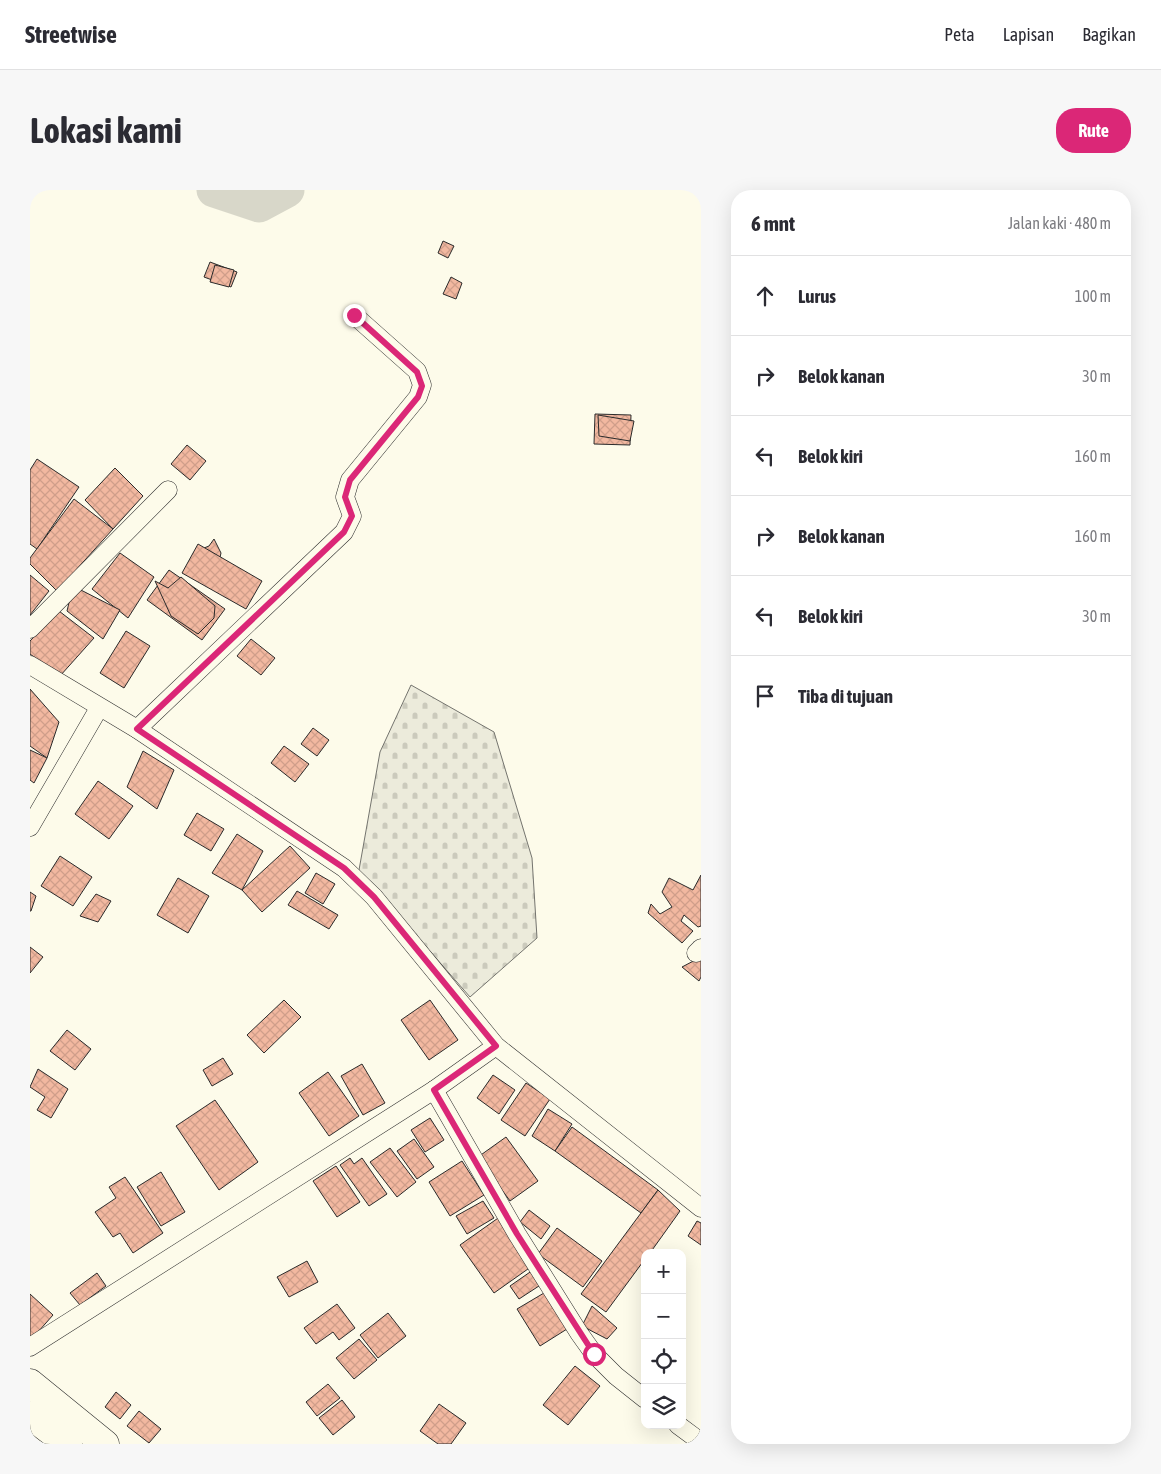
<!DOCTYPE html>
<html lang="id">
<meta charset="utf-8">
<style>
body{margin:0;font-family:"Asap Condensed",sans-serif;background:#f7f7f7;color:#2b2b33}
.controls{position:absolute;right:15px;bottom:15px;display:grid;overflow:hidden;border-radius:10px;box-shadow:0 5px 20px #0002}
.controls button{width:45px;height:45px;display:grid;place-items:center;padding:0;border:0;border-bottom:1px solid #e1e1e2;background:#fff;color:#2b2b33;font:25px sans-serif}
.stop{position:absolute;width:15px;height:15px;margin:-11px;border:4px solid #db2777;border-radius:50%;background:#fff}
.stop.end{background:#db2777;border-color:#fff;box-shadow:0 1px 5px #0008}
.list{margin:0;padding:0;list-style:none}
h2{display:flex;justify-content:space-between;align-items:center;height:65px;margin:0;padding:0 20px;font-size:21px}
h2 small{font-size:16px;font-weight:400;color:#7c7c81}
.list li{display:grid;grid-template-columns:32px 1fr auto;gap:15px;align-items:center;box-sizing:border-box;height:80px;padding:0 20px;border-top:1px solid #e1e1e2}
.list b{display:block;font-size:19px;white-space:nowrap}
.list em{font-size:16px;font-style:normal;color:#7c7c81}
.icon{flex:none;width:28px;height:28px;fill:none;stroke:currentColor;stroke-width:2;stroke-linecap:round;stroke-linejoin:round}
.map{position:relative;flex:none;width:671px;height:1254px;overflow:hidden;border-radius:20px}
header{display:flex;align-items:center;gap:30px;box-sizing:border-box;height:70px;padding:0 25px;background:#fff;border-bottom:1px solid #e1e1e2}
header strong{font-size:24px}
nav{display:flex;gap:28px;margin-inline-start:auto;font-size:18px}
.intro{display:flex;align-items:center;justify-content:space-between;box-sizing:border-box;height:120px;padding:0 30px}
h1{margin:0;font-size:35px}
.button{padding:12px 22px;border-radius:20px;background:#db2777;color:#fff;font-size:18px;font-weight:700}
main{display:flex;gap:30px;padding:0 30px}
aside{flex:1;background:#fff;border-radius:20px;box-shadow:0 5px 20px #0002}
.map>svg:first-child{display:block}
</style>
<header>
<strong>Streetwise</strong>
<nav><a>Peta</a><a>Lapisan</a><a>Bagikan</a></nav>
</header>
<div class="intro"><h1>Lokasi kami</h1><a class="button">Rute</a></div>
<main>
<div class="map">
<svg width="671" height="1254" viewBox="0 0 671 1254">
<defs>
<pattern id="cemetery-stones" width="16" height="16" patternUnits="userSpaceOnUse" patternTransform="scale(1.25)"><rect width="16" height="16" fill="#ecebdb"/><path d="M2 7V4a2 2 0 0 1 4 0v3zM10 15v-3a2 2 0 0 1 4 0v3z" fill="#cbcabc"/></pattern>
<pattern id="building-cross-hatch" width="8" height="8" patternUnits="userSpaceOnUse" patternTransform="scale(1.25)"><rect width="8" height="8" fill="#f2b8a0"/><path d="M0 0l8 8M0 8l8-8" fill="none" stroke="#d09e8a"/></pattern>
</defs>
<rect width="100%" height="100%" fill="#fdfbea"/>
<polygon fill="url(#cemetery-stones)" stroke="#74746e" points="381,495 464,542 502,668 507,748 440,807 329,680 350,562"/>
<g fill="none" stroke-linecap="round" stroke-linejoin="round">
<polyline stroke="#d8d7c9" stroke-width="35" points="184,0 229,15 257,0"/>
</g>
<g fill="url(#building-cross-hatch)" stroke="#2b2b2b">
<polygon points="413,51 424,56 418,68 408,63"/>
<polygon points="180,72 207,82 201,97 174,87"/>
<polygon points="185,75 204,80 199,97 180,92"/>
<polygon points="421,87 432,93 426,109 413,104"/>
<polygon points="565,224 601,225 600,255 564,254"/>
<polygon points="568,225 604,231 600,251 569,246"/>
<polygon points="157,255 176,271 160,290 141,274"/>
<polygon points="7,269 49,297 7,359 0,354 0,280"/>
<polygon points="85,278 113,306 83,339 55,310"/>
<polygon points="44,309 83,339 27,401 0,374 0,368"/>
<polygon points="184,349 191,363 187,380 175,388 158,379 164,362 179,356"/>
<polygon points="168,354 232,391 216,419 152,383"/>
<polygon points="90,363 124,387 98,428 62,399"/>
<polygon points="139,380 195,419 172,450 117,410"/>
<polygon points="0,385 19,401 0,425"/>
<polygon points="151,387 185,416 184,428 168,444 141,426 125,391 138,398"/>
<polygon points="43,396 90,420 73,449 37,421"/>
<polygon points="29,421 64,448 30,486 0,464 0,451"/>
<polygon points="96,441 120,456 94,498 70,483"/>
<polygon points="221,449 245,468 231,485 207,466"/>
<polygon points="0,499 29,532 17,568 0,556"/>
<polygon points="283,538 299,550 287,566 271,554"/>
<polygon points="254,556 279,574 265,592 241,573"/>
<polygon points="0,560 17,568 4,593 0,590"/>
<polygon points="113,561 144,580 127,619 97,597"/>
<polygon points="68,591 103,616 79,649 45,624"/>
<polygon points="167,623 194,639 181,661 154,645"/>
<polygon points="207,644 233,661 212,700 182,683"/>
<polygon points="260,656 280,678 232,722 212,700"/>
<polygon points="30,666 62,687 43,716 11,696"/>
<polygon points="286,683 305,694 293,714 275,703"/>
<polygon points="671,685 671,736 668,737 654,725 651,731 663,741 652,753 618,723 621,714 630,724 642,717 632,702 639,688 663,700"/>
<polygon points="148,688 179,706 158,743 127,725"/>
<polygon points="267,701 308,725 299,739 258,715"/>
<polygon points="0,702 6,706 1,721 0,721"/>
<polygon points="66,704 81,711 68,732 50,726"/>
<polygon points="0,757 13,767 0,783"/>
<polygon points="671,767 671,787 669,791 652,777"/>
<polygon points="254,810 271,827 234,863 217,845"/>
<polygon points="400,810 428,850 399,870 371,830"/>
<polygon points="37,840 61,859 45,880 20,861"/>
<polygon points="193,868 203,884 182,896 173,880"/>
<polygon points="332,874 355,913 333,925 311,886"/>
<polygon points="8,879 38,899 21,928 7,920 15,907 0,897"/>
<polygon points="298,882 329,926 299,946 269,903"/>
<polygon points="463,885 485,900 469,924 447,908"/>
<polygon points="496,893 520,909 495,946 471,930"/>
<polygon points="185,910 228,972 189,1000 146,936"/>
<polygon points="518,919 542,934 525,961 502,946"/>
<polygon points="400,928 414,950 395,962 381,940"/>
<polygon points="542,937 628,1000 611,1023 525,961"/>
<polygon points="476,947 508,991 480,1011 448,967"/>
<polygon points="384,949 404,977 387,989 367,961"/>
<polygon points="360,958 386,992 367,1007 340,972"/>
<polygon points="320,968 324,974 332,968 357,1004 339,1016 310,975"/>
<polygon points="432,971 454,1005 420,1026 399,992"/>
<polygon points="306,976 330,1012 307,1027 283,991"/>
<polygon points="131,982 155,1022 131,1036 107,997"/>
<polygon points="95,987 133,1043 103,1063 90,1043 83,1047 65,1022 86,1008 79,997"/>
<polygon points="628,1000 650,1021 620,1063 615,1063 615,1069 576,1122 551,1104"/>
<polygon points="453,1011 464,1028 437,1044 426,1026"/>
<polygon points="499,1020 520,1036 511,1049 490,1032"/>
<polygon points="471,1026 505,1074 464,1103 430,1055"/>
<polygon points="667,1031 671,1033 671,1055 658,1046"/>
<polygon points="527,1038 572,1071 553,1097 508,1064"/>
<polygon points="277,1071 288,1092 259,1107 247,1087"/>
<polygon points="503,1080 512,1094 489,1109 480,1096"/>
<polygon points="67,1083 76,1096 50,1115 40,1103"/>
<polygon points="514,1103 537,1139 510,1156 487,1119"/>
<polygon points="0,1104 23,1125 0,1151"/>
<polygon points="307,1114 325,1138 309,1150 303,1142 286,1154 274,1138"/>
<polygon points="562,1116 587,1138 577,1149 552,1136"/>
<polygon points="358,1123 376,1146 348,1168 330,1145"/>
<polygon points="329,1149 347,1170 324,1189 306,1168"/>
<polygon points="545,1176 570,1196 538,1235 513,1215"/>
<polygon points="298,1194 310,1208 287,1226 276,1212"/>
<polygon points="86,1202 101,1215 90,1229 75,1217"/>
<polygon points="312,1210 325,1227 303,1245 289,1228"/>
<polygon points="409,1214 436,1233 421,1254 408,1254 390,1241"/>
<polygon points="109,1221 131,1239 119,1253 97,1236"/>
</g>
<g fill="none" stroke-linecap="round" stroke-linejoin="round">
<g stroke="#2b2b2b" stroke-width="19">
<g id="minor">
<polyline points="0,439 138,300"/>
<polyline points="0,475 107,539 314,678 344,707 466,856 671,1018"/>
<polyline points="107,539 314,342 322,326 315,307 320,290 388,207 392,195 387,181 324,125"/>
<polyline points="0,637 69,518"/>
<polyline points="666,763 671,758"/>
<polyline points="404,900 487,1044 549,1143 564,1164 586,1186 615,1209"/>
<polyline points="0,1157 404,900 466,856"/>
<polyline points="648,1235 671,1252"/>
</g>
</g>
<g stroke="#2b2b2b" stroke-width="29">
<g id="trunk">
<polyline points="0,1193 75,1254"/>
<polyline points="0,1225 38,1254"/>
</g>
</g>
<use href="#minor" stroke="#fdfbea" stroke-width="18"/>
<use href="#trunk" stroke="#fdfbea" stroke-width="28"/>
</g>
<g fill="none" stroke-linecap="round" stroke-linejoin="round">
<polyline stroke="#db2777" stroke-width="6" points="324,125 387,182 392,196 388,207 320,290 315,307 322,326 314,342 107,539 314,678 344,707 466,856 404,900 487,1044 564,1164"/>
</g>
</svg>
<div class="controls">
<button>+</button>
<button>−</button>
<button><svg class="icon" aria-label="locate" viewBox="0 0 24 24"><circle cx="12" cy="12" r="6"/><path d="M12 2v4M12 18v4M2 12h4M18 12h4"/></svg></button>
<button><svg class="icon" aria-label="layers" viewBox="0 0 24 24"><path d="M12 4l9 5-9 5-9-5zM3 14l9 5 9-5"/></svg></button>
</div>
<div class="stop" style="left:564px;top:1164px"></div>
<div class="stop end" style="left:324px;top:125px"></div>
</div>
<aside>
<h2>6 mnt<small>Jalan kaki · 480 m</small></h2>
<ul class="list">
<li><svg class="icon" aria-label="ahead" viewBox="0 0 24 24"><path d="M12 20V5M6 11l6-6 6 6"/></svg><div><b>Lurus</b></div><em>100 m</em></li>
<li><svg class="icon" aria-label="right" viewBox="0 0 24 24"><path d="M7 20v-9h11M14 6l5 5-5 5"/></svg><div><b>Belok kanan</b></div><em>30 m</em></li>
<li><svg class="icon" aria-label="left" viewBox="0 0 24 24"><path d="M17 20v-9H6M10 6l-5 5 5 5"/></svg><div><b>Belok kiri</b></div><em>160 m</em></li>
<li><svg class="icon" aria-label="right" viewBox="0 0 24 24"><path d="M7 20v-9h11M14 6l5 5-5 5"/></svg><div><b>Belok kanan</b></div><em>160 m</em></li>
<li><svg class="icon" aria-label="left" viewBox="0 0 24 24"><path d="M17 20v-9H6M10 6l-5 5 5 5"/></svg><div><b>Belok kiri</b></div><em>30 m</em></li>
<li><svg class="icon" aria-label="arrive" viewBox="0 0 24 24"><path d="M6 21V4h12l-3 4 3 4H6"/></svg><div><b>Tiba di tujuan</b></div></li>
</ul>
</aside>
</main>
